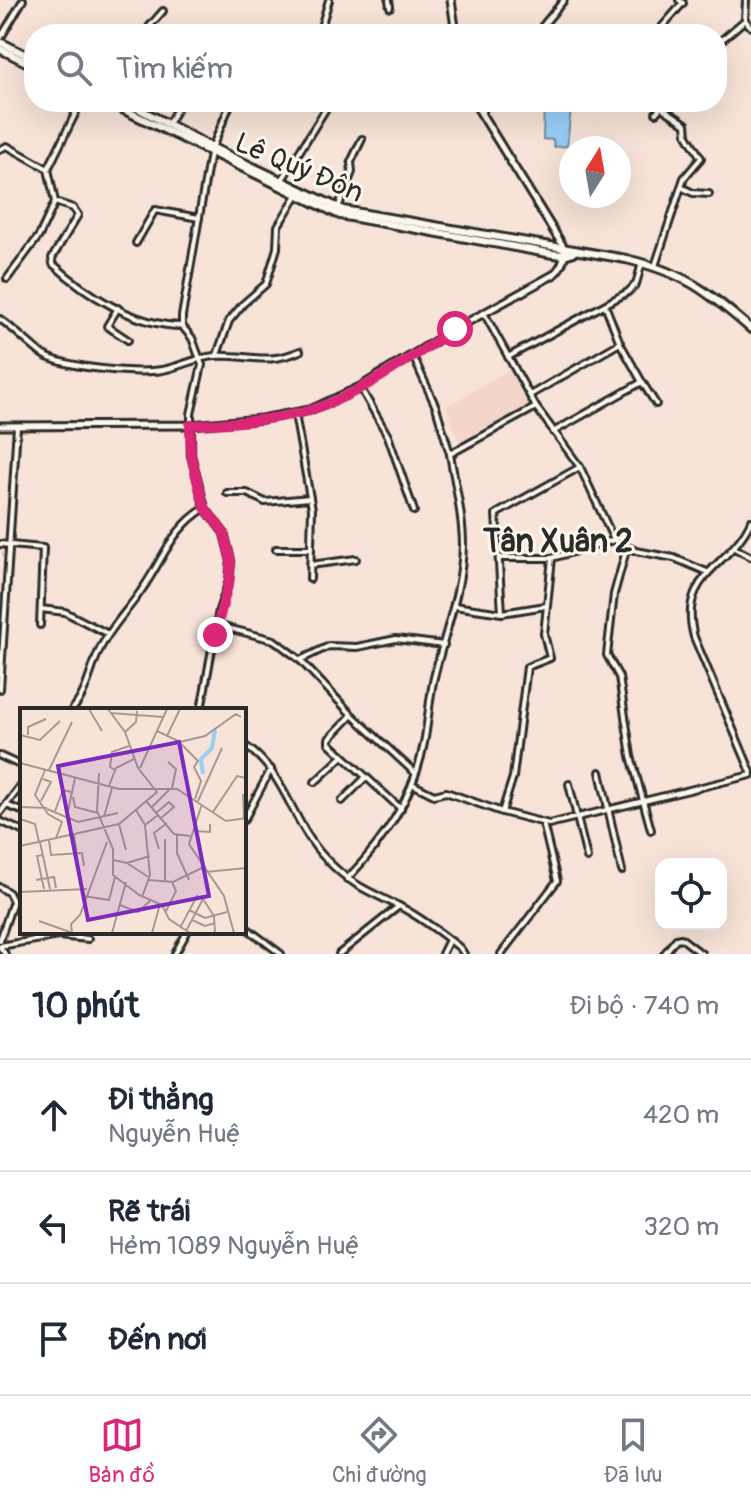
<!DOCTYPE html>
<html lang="vi">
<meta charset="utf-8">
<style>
body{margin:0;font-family:Pangolin,sans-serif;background:#f6f6f7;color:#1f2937}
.controls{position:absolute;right:24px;bottom:24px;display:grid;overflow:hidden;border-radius:16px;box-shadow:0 8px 32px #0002}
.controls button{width:72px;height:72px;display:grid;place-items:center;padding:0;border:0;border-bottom:2px solid #e0e1e3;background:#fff;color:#1f2937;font:40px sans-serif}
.compass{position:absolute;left:559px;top:136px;width:72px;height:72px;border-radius:50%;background:#fff;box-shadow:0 8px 32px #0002;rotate:11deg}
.stop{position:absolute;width:24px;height:24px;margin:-18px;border:6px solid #db2777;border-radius:50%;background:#fff}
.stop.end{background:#db2777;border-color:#fff;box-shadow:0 2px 8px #0008}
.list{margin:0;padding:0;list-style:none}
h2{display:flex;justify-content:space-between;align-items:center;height:104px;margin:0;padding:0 32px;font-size:34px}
h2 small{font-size:26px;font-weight:400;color:#747a83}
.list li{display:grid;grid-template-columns:52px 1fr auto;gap:24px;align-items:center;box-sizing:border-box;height:112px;padding:0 32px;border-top:2px solid #e0e1e3}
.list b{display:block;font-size:30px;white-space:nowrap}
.list p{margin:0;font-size:26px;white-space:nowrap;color:#747a83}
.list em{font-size:26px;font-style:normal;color:#747a83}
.icon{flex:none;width:44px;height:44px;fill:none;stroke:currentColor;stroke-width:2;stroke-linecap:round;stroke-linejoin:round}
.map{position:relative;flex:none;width:751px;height:954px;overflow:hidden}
.search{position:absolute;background:#fff;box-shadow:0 8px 32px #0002;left:24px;right:24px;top:24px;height:88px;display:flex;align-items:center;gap:20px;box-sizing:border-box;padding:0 28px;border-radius:32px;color:#747a83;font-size:30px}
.sheet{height:440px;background:#fff}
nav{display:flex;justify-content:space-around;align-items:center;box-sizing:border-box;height:112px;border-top:2px solid #e0e1e3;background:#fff;font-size:22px;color:#747a83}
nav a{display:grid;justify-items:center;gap:4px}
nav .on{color:#db2777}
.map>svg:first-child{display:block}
</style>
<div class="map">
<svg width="751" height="954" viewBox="0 0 751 954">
<rect width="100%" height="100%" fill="#f7e3d7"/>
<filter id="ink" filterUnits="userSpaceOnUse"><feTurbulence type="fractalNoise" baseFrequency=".0125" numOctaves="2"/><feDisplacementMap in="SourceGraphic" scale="16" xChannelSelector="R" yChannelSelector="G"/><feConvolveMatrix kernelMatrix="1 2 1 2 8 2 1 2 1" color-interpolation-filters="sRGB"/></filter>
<g filter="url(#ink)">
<polygon fill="#f4d5c9" points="512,368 533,407 461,446 446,407"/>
<polygon fill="#99cef7" stroke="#6d8da5" stroke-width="2" points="544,102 571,108 567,146 554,147 553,140 543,139"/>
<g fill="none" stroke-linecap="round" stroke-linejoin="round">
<g stroke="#2b2b2b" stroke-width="10">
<g id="minor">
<polyline points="389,0 390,7"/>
<polyline points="746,0 745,20 751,27"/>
<polyline points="661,28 683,3 679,0"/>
<polyline points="147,34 149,27 163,11"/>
<polyline points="319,34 329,0"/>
<polyline points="536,34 564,0"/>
<polyline points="0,39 23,0"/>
<polyline points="717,44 745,20"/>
<polyline points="482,113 487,102"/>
<polyline points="656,113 665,102"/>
<polyline points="168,124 181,102"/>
<polyline points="0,149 7,146 48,169"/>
<polyline points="282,180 330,102"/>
<polyline points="681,187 693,193 709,194"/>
<path d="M55 202 73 208 78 215 52 258 53 264C86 294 135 326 182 326"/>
<polyline points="338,208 352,172 351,162 362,139"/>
<polyline points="136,243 155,210 199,218"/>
<polyline points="655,266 684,178 701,158 687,135 686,124 661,107"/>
<polyline points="7,279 39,236 55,202 48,169 81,102"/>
<polyline points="605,305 620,343"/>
<polyline points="118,308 107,326 128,340"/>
<polyline points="484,313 536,407 580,467 614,540 636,551 674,558 707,572"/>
<path d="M0 319C15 330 28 343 42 354 63 368 137 374 162 370 180 367 197 357 215 356 249 354 265 366 300 351"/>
<polyline points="217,355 229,321 243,304 266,284 277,248 278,226 297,195"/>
<polyline points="413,356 436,407 450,454 536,407"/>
<polyline points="508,357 628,292 636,284 642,263"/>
<polyline points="642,382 656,404"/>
<polyline points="360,387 388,436 414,511"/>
<polyline points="530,395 620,343 642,382 553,432"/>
<polyline points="295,414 312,509 310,579"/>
<polyline points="227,493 247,493 265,502 310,498"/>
<path d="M751 521C730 568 677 574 694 637L751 772"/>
<polyline points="0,544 43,548 40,625"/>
<polyline points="627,547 614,594 607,655 619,677 631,756 651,830"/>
<polyline points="276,549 311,549"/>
<polyline points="736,549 751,557"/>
<polyline points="499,558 552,558 614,540"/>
<polyline points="310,565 356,559"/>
<polyline points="454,606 502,613 546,606"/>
<polyline points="41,609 65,612 108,634"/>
<polyline points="502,613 496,514 580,467"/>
<polyline points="216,625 274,640 300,660 329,646 357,647 396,639 444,645"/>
<polyline points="300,660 352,715 415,773"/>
<polyline points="0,689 17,426"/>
<path d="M72 710C88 692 90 668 101 647 111 627 128 610 141 591 164 559 170 530 205 508"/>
<polyline points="201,710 219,610 229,581 231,561 224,533 205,508 191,455 191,414 202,365 192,338 182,326 182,316 210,153 231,102"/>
<polyline points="352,715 329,739 329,743 401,809"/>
<path d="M244 745C286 772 292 825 326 859 351 885 368 891 399 906 420 917 440 932 460 948L464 954"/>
<polyline points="0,756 22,766"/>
<polyline points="600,772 622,871"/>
<polyline points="315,782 343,756"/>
<polyline points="412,784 434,795 446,792 502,812 549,824 751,775"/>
<polyline points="569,784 587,858"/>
<polyline points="342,801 366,777"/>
<polyline points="6,805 22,811"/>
<polyline points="502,812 513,777 527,667 550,658 544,634 552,558"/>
<polyline points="0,813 22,784"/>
<polyline points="244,820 271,769"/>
<polyline points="0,821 22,831"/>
<path d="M347 879C385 839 414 797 424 743 428 723 429 702 433 682 443 637 462 592 463 545 463 515 455 484 450 454"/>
<polyline points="0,887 9,893 13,901 0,940"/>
<polyline points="244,926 281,954"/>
<polyline points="0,946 58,936 88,939"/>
<polyline points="0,947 5,954"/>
<polyline points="175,954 187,932"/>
<polyline points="339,954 399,906"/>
<polyline points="442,954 449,940"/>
<polyline points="501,954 557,881 543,823"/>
<polyline points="664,954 676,939 681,938 702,954"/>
</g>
</g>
<g stroke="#2b2b2b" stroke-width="11">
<g id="tertiary">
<polyline points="451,0 456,34"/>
<path d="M0 426 190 425 261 419 310 410 360 387 455 329 553 275C561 268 567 257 563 246L474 102"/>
</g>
</g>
<g stroke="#2b2b2b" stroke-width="12">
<g id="secondary">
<polyline points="0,42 34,59"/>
<polyline points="0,49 34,66"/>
<polyline points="108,102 340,215 553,254 564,255 574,252"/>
<path d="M126 102 213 148 343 210 626 259C685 273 706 290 751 329"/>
</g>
</g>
<use href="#minor" stroke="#fbf7ec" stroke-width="4"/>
<use href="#tertiary" stroke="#fbf7ec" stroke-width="5"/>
<use href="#secondary" stroke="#fbf7ec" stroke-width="6"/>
</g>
</g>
<g fill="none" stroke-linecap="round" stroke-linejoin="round" filter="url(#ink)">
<path stroke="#db2777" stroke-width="10" d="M215 635 229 581 231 561 224 533 205 508 201 495 191 455 190 425C229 423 270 421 308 411 355 398 413 356 455 329"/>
</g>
<g text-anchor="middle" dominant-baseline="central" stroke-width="6" stroke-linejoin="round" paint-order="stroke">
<g font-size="28" fill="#2b2b2b" stroke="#fbf7ec">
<text transform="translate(299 168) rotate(23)">Lê Quý Đôn</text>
</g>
<g font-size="32" font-weight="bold" fill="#2b2b2b" stroke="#fbf7ec">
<text x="558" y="542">Tân Xuân 2</text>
</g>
</g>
<g transform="translate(20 708)">
<rect width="226" height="226" fill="#f7e3d7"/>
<path fill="none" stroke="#99cef7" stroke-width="4" d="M183 66 181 51 192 40 195 22"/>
<path fill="none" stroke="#a59992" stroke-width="2" d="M69 1 82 23M91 5 143 9M137 23 160 34 185 28 216 6 221 9M105 24 116 14 117 3M0 27 20 32 40 13M8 27V19L26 11M147 28 160 1M158 33 178 53 174 59 181 73 175 91M148 54 156 61 152 80M0 55 99 81H157L206 113 226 110M120 60 147 1M25 62 15 87 28 106 42 114 36 130M29 62 52 14M95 62 90 59 92 44 109 38M79 65 77 103 93 141V167L119 187 142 197 149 211 170 225M89 78 96 60 114 51M223 86 224 111M53 89 55 99 78 105M21 93 31 74 23 71M126 93 154 126 170 128M178 93 202 40M182 96 169 136 204 188 214 225M0 99 27 100M131 100 150 81M27 101 58 114 98 105M116 102 125 117 138 107M35 103 43 82 51 84M48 103 55 70M193 104 217 68 226 70M136 105 149 94 154 99 141 110M84 109 92 80M0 111 15 116 19 134M99 116 106 142M174 123 190 124V116M54 126 60 170M157 127V145L169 172M29 132 31 147 62 145 64 158M20 134 30 181M0 138 99 116 137 84 118 60 105 24 88 1M139 141 134 125 147 115M23 147 17 148 24 181M93 152 107 155 130 148M107 155 130 170M186 164 226 160M16 172 34 169 36 180M129 172 153 174 184 159M145 173V131M0 184 67 181M64 188 89 192 95 169M122 189 130 167 125 117M183 191 194 208 195 225M100 197 118 204 131 192M169 202 185 210 207 204M145 205 156 183 152 174M172 212 185 218 195 215M19 213 50 224M160 220 177 188 183 191M166 223 183 191M52 225 51 216 60 207 87 134M92 225 106 174M132 225 140 196"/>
<path fill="#7b2cbf" fill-opacity="0.15" stroke="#7b2cbf" stroke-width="4" d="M159 34 189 188 68 212 38 58Z"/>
<rect width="226" height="226" fill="none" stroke="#2b2b2b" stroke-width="4"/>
</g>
</svg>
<div class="controls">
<button><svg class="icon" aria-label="locate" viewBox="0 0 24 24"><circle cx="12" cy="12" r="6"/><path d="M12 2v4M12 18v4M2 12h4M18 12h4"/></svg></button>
</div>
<svg class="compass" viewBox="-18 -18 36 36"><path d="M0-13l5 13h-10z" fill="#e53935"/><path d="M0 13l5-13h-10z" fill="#747a83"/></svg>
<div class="stop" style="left:455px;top:329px"></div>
<div class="stop end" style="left:215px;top:635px"></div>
<div class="search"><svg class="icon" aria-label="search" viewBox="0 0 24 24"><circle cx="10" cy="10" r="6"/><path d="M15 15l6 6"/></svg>Tìm kiếm</div>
</div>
<section class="sheet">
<h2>10 phút<small>Đi bộ · 740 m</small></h2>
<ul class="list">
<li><svg class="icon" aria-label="ahead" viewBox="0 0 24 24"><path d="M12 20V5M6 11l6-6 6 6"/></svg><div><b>Đi thẳng</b><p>Nguyễn Huệ</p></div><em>420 m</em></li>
<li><svg class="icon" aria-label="left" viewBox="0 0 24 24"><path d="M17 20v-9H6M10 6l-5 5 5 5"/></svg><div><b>Rẽ trái</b><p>Hẻm 1089 Nguyễn Huệ</p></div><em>320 m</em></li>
<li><svg class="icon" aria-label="arrive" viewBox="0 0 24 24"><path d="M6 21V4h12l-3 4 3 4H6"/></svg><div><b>Đến nơi</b></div></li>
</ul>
</section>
<nav>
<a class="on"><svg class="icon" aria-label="map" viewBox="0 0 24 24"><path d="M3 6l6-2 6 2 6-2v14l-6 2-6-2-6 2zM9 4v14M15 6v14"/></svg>Bản đồ</a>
<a><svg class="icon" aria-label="directions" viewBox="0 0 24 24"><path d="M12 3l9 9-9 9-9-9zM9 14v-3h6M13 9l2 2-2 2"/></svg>Chỉ đường</a>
<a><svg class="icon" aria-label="saved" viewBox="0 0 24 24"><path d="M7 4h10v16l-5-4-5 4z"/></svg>Đã lưu</a>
</nav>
